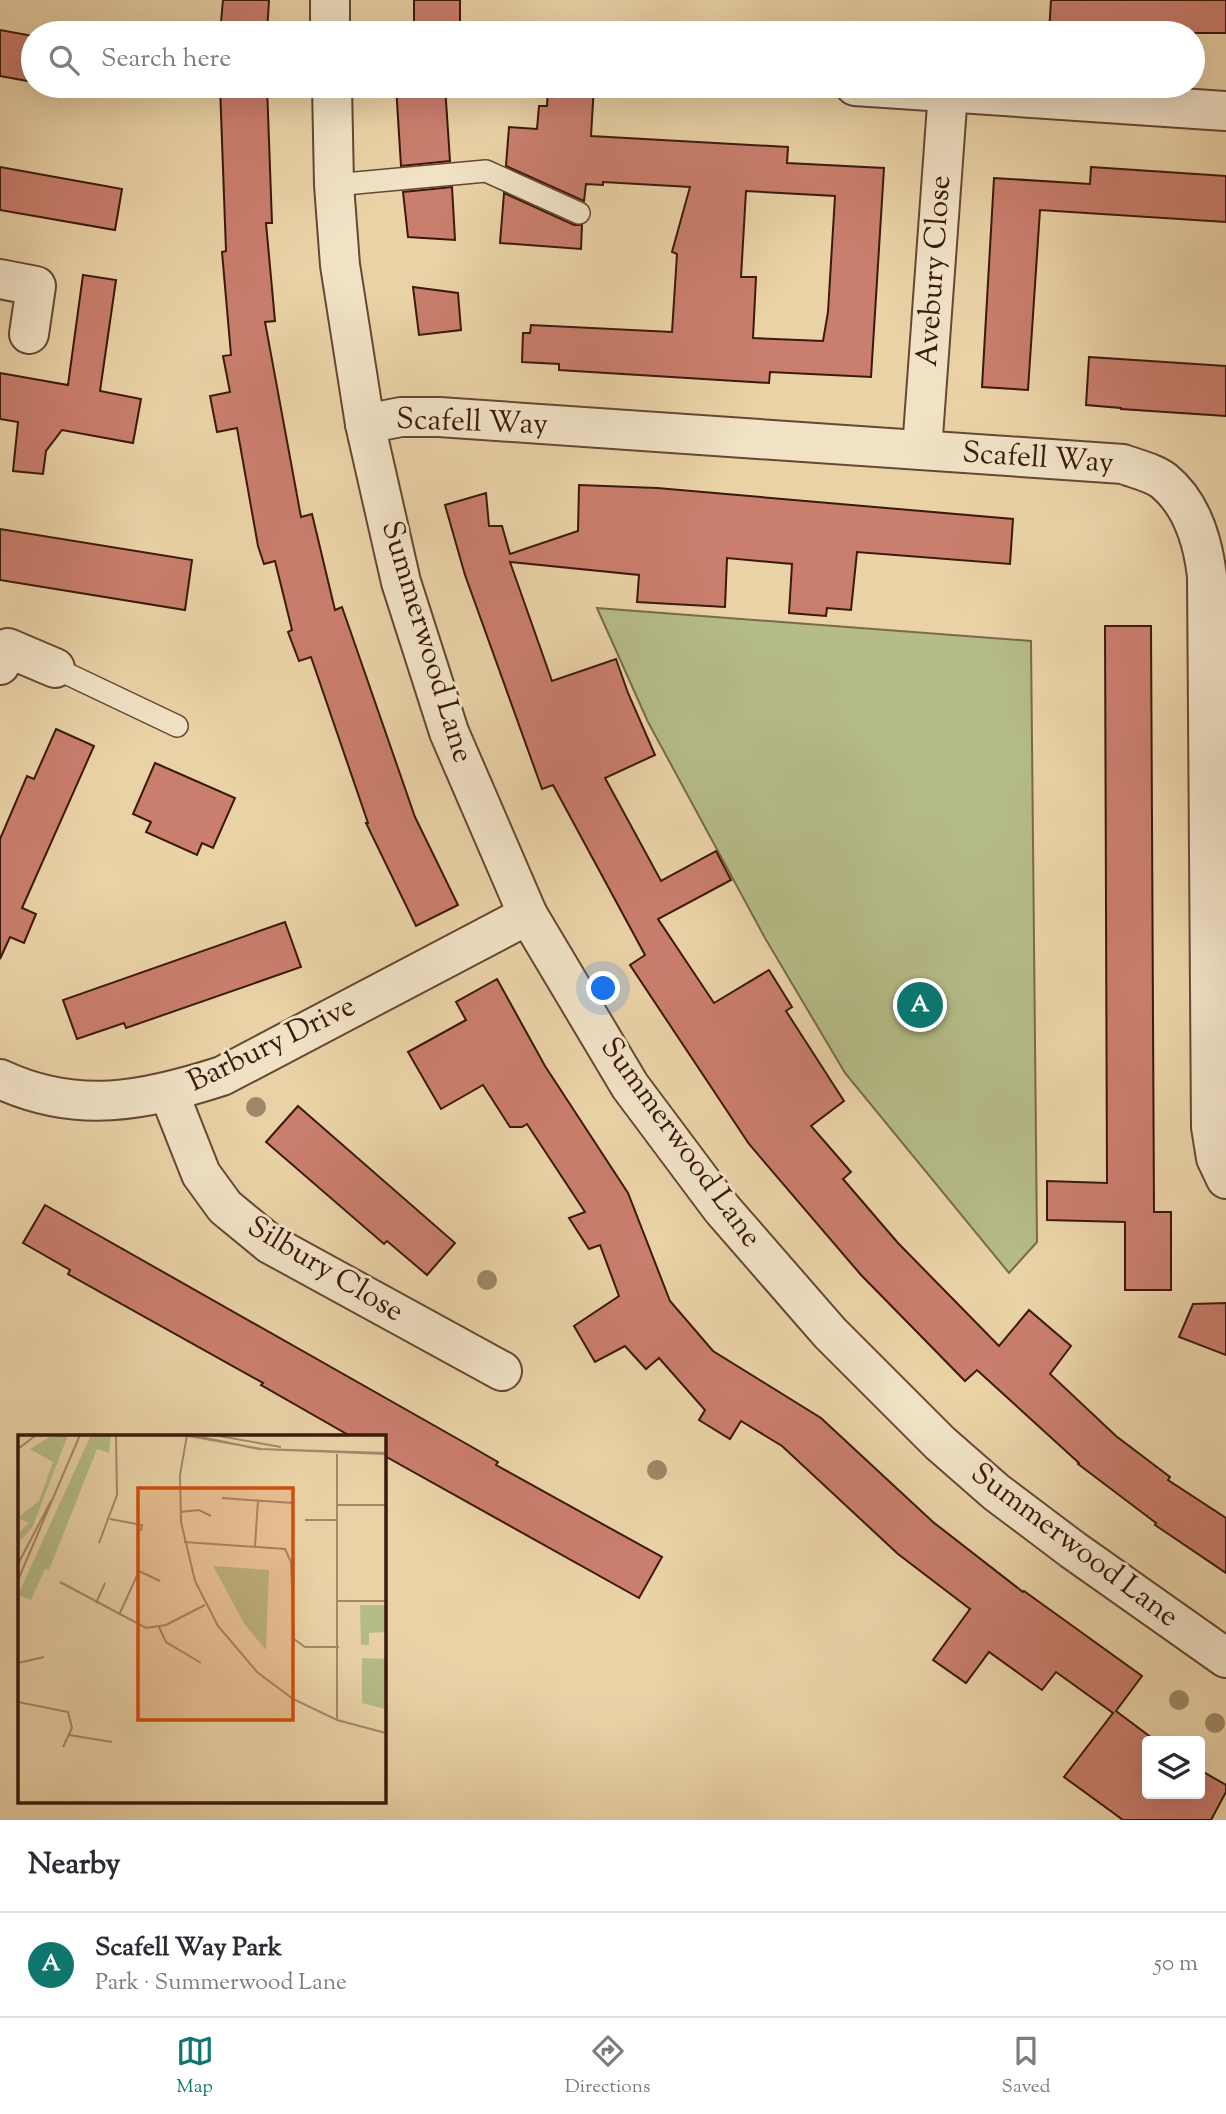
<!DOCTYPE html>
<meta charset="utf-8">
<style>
body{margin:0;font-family:"Sorts Mill Goudy",serif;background:#f2f2f3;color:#2b2b33}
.controls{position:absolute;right:21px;bottom:21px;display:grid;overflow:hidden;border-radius:7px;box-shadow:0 7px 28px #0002}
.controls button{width:63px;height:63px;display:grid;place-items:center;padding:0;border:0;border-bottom:2px solid #e1e1e2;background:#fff;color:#2b2b33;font:35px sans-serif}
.you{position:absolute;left:604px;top:989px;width:24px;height:24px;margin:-18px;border:5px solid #fff;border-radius:50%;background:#1a73e8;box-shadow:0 0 0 10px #1a73e833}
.badge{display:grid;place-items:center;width:46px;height:46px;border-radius:50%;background:#0f766e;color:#fff;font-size:23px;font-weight:700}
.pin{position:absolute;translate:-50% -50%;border:4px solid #fff;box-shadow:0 2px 7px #0006}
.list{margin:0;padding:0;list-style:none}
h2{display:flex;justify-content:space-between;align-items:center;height:91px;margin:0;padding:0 28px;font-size:30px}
h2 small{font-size:23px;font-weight:400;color:#7c7c81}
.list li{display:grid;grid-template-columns:46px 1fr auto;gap:21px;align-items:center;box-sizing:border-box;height:105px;padding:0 28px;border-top:2px solid #e1e1e2}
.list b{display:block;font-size:26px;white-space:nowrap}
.list p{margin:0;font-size:23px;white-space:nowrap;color:#7c7c81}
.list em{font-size:23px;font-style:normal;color:#7c7c81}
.icon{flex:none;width:38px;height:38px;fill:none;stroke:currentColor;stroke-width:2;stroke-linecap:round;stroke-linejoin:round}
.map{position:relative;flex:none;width:1226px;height:1820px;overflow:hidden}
.search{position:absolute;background:#fff;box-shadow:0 7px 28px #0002;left:21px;right:21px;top:21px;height:77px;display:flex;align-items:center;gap:18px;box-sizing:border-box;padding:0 24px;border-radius:38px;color:#7c7c81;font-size:26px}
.sheet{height:196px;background:#fff}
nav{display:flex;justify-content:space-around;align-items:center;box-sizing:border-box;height:98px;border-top:2px solid #e1e1e2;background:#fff;font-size:19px;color:#7c7c81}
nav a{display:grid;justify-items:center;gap:4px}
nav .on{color:#0f766e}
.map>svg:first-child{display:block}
</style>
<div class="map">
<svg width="1226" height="1820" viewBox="0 0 1226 1820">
<rect width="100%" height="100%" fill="#ead2a7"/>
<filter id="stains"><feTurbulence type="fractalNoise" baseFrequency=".00286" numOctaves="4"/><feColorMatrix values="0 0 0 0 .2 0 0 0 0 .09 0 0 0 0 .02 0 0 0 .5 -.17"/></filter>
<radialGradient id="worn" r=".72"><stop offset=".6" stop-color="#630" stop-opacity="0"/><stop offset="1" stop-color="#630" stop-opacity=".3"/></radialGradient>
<polygon fill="#b5bc88" stroke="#786a4a" stroke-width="2" points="597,608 1031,641 1037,1242 1009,1273 845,1073 765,938 648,722"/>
<g fill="#ca7e6d" stroke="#3a190b" stroke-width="2" fill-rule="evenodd">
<polygon points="223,0 269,0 267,33 220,33"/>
<rect x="414" y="0" width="46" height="33"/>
<polygon points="1051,0 1226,0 1226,33 1049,33"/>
<polygon points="0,30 33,36 33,82 0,76"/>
<polygon points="220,86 267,86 272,223 266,223 275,321 265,322 301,517 312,514 335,610 342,607 415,817 458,905 416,926 366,823 368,823 311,657 299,661 288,632 292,630 275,561 264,564 258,546 237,428 217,432 210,396 230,392 223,356 231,355 222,252 226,251"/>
<polygon points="396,86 445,86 450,161 401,166"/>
<path d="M548 86H594L591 136 788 147 787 163 884 168 871 377 770 372 769 383 559 370V364L522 362 523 333H530L531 325 672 332 677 254 672 252 690 187 603 182V185L586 184 584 201 506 166 509 127 537 129 539 106H547ZM746 191 835 196 828 312 823 341 753 338 756 277H741Z"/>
<polygon points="0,167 122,189 115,230 0,210"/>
<polygon points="1091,167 1226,176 1226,222 1040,210 1028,390 982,387 994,178 1090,184"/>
<polygon points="452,187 455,240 408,237 403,192"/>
<polygon points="504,193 574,225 582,225 581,249 500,243"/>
<polygon points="83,275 116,280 100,391 141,399 133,443 62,430 46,451 43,474 13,471 18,422 0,419 0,373 68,385"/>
<polygon points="413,287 458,293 461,330 419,335"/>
<polygon points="1089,357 1226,366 1226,416 1121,409 1121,408 1086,405"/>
<polygon points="579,485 657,488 1013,519 1010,564 857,552 851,610 827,608 826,616 789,613 792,564 727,558 725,607 637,602 639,575 510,562 552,681 616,659 628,693 655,755 605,778 661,881 716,851 731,880 658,919 714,1003 769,970 792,1007 786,1011 844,1101 811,1126 851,1172 843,1179 898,1243 999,1346 1029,1310 1071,1346 1050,1374 1116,1436 1170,1477 1168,1480 1226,1518 1226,1573 1155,1525 1156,1523 1078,1464 1079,1463 977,1370 965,1381 917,1332 861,1275 749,1144 630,965 645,955 553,785 542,789 465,575 445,505 486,493 489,526 502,526 510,554 578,531"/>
<polygon points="0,529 192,560 185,610 0,580"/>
<polygon points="1105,626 1151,626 1154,1212 1171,1212 1171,1290 1125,1290 1125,1222 1047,1220 1047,1181 1107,1183"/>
<polygon points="56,729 94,746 22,908 36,914 24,943 10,937 0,959 0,839 27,776 34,779"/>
<polygon points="155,763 235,798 213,848 202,843 197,855 146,832 151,822 133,814"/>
<polygon points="285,922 301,967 126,1028 124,1023 77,1039 63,1000"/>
<polygon points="497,979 545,1066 628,1193 670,1301 713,1351 821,1418 933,1522 1023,1592 1024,1591 1142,1676 1116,1711 1156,1741 1147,1741 1147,1794 1200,1794 1200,1770 1226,1785 1226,1792 1211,1820 1123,1820 1064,1777 1113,1713 1056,1672 1042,1690 989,1652 966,1683 933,1660 970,1609 898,1554 782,1446 741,1421 730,1439 699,1420 705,1410 659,1358 646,1369 625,1346 595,1362 574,1326 619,1296 600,1245 589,1249 569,1218 585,1212 527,1124 522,1127 510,1127 483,1085 441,1109 408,1052 466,1020 456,1002"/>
<polygon points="298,1106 455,1243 427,1275 387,1241 384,1244 266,1142"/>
<polygon points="45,1205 465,1443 498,1462 496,1465 662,1557 639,1598 383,1455 383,1437 352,1437 261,1385 263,1383 68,1274 70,1270 23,1243"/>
<polygon points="1226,1303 1226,1355 1179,1337 1193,1304"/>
</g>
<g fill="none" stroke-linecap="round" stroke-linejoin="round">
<g stroke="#664732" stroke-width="24">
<g id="lane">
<polyline points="334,185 486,171 579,213"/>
<polyline points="55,668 177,726"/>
</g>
</g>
<g stroke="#664732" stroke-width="42">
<g id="street">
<polyline points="330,0 330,33"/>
<polyline points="332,86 334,185 340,265 365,424 401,582 449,732 528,915 630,1086 722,1209 830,1333 940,1443 996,1492 1073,1550 1226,1658"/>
<polyline points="855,86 1225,111"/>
<polyline points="0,279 36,286 29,334"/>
<path d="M365 424 401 417H439L1123 464C1136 469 1154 473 1164 481 1193 505 1203 542 1207 576L1211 1127 1216 1158 1226 1179"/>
<polyline points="922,450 948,92"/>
<polyline points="0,665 8,648 55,668"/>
<path d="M0 1079C78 1115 144 1101 222 1076L528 915"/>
<polyline points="169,1093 201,1174 225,1207 270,1244 502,1371"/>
</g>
</g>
<use href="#lane" stroke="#f1e2c6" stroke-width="21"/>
<use href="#street" stroke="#f1e2c6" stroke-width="38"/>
</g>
<g fill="#9e8766">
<circle cx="256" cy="1107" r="10"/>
<circle cx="487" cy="1280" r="10"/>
<circle cx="657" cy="1470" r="10"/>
<circle cx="1179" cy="1700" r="10"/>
<circle cx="1215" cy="1723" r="10"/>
</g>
<g text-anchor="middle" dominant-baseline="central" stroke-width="6" stroke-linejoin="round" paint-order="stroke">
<g font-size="30" fill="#3a190b" stroke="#f1e2c6">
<text transform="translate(935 271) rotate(-86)">Avebury Close</text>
<text transform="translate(472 423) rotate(2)">Scafell Way</text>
<text transform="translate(1038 459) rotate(4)">Scafell Way</text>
<text transform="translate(426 642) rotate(73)">Summerwood Lane</text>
<text transform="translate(272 1045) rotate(-26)">Barbury Drive</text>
<text transform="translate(680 1143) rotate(54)">Summerwood Lane</text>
<text transform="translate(325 1270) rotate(31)">Silbury Close</text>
<text transform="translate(1074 1546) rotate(37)">Summerwood Lane</text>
</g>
</g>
<g transform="translate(18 1435)">
<rect width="368" height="368" fill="#ead2a7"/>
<path d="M35 0H50L14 93 3 105 0 98 11 88 0 83 21 66 35 27 12 14ZM73 0H93L91 18 79 14 31 135 27 134 13 165 0 160ZM195 131 251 135 248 215 227 190ZM342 170H367V197L351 198V210H343ZM344 223 367 224V274L344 268Z" fill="#b5bc88"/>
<path fill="none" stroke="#a48869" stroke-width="2" d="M165 0 243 14 368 19M169 0 162 40 163 87 177 146 200 191 239 237 275 264 319 285 368 298M173 0 241 14 368 18M195 0 263 12M0 14 18 0M204 63 275 68M319 70H368M162 77 181 75 193 81M92 84 124 90 123 96M287 85H320M166 107 267 114 273 127 276 204 287 212H321M81 108 99 60 98 0M237 111 240 65M0 129 33 66M0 145 62 0M42 147 128 193 148 190 187 170M320 166H368M78 168 87 148M101 180 121 136 142 146M141 192 148 207 183 228M0 228 26 222M0 267 50 277 54 293 45 312M319 285V17M51 300 94 307"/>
<path fill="#ce4f0c" fill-opacity="0.15" stroke="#ce4f0c" stroke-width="3.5" d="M120 53H275V285H120Z"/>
<rect width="368" height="368" fill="none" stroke="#3a190b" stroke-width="3.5"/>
</g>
<rect width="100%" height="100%" filter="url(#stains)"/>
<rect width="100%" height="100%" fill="url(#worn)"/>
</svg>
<div class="controls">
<button><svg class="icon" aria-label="layers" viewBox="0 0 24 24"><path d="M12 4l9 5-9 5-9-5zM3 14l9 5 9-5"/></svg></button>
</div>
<div class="you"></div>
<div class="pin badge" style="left:920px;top:1005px">A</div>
<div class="search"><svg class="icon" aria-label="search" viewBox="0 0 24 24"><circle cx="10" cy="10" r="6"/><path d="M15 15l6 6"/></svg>Search here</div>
</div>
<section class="sheet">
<h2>Nearby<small></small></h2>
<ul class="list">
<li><span class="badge">A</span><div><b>Scafell Way Park</b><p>Park · Summerwood Lane</p></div><em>50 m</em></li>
</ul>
</section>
<nav>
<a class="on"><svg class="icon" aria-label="map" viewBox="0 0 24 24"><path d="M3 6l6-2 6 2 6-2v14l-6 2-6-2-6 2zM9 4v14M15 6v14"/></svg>Map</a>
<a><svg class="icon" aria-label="directions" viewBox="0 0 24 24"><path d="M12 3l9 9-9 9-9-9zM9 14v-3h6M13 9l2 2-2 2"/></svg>Directions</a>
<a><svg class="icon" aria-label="saved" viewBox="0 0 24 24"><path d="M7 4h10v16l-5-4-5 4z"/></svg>Saved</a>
</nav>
